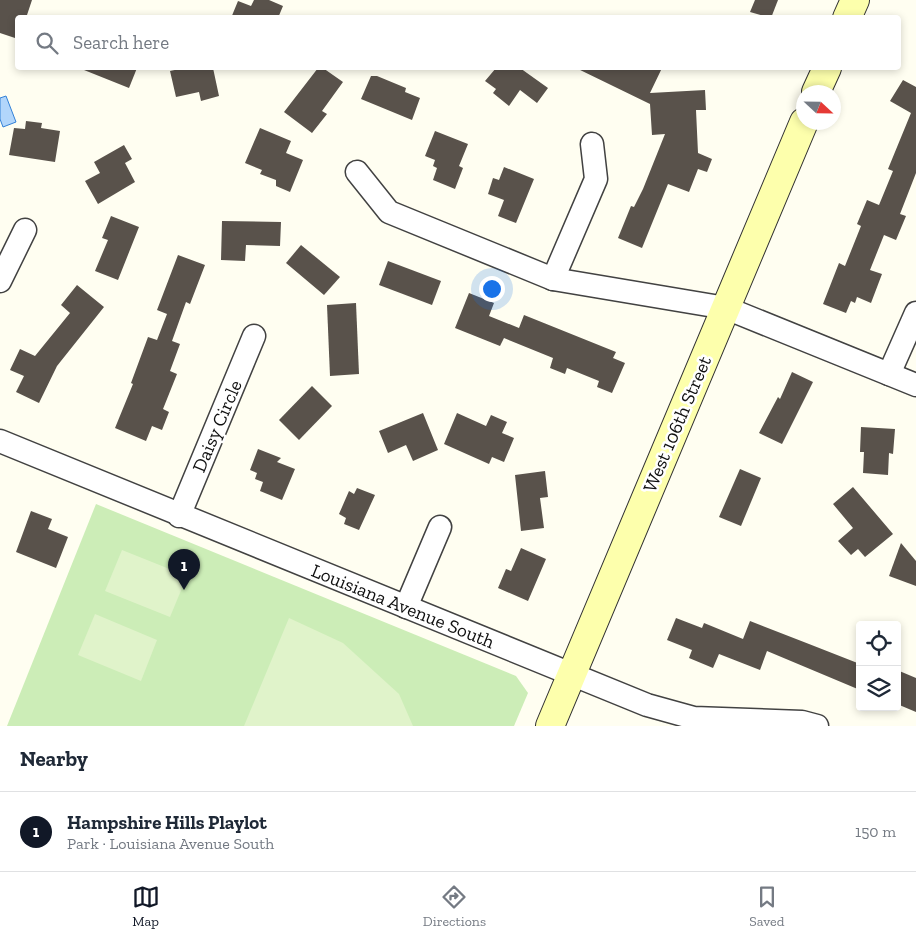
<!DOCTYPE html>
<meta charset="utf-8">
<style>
body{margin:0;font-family:"Zilla Slab",serif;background:#f6f6f7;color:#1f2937}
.controls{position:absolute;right:15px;bottom:15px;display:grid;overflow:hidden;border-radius:5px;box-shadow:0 2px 8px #0003}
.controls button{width:45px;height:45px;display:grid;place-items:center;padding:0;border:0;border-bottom:1px solid #e0e1e3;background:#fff;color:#1f2937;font:25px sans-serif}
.compass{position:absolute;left:796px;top:85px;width:45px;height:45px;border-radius:50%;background:#fff;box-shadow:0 2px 8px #0003;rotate:112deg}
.you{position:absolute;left:491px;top:288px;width:18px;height:18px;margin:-12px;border:4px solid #fff;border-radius:50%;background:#1a73e8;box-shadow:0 0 0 8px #1a73e833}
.badge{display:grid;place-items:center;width:32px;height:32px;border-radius:50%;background:#111827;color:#fff;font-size:16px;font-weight:700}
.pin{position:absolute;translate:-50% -41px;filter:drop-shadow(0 1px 2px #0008)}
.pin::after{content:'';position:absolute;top:26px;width:18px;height:15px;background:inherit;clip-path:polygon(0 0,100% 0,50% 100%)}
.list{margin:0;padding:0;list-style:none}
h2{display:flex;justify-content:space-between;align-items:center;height:65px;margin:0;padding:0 20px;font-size:21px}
h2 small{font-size:16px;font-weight:400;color:#747a83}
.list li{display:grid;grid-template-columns:32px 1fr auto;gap:15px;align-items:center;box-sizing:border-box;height:80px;padding:0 20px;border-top:1px solid #e0e1e3}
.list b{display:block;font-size:19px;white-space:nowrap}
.list p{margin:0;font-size:16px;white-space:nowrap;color:#747a83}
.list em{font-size:16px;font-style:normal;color:#747a83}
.icon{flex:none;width:28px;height:28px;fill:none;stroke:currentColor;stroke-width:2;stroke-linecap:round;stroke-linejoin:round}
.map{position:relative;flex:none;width:916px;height:726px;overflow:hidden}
.search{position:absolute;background:#fff;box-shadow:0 2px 8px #0003;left:15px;right:15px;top:15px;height:55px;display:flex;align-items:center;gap:12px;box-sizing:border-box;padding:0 18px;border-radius:5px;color:#747a83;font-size:19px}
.sheet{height:145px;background:#fff}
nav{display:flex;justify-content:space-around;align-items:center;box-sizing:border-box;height:70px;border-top:1px solid #e0e1e3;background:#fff;font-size:14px;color:#747a83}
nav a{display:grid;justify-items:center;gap:2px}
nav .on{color:#111827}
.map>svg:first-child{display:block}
</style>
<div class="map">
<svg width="916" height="726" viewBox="0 0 916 726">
<rect width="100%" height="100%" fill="#fffef1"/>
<polygon fill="#ccedb7" points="96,504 516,676 528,693 514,726 7,726"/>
<g fill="#e0f3ca">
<polygon points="122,550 187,576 170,617 105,591"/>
<polygon points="95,614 157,640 141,681 78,655"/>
<polygon points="289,618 343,643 399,694 413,726 244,726"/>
</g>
<polygon fill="#b2d6fb" stroke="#3381d7" points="6,96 16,122 3,127 0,119 0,98"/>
<g fill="#59524b">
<polygon points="0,0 32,0 26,18 18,18 18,39 0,33"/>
<polygon points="254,0 269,0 283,6 278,18 231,18 238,1 251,6"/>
<polygon points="755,0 778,0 771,18 750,12"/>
<polygon points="79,68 137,68 129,88"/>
<polygon points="184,68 213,68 219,96 201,101 199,92 176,97 170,71"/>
<polygon points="318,68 323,68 343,82 322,111 327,114 312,133 284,112"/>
<polygon points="496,68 520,68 548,88 537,103 520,90 509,106 493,93 496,89 485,81"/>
<polygon points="576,68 662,68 650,93 705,90 706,110 696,110 698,153 712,159 707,172 698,169 689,192 668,184 642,248 618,238 631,206 634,207 643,189 665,134 652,135 650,104"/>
<polygon points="371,76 377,76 406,88 405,92 420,98 412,120 361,99"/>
<polygon points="903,80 916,87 916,173 900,214 906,216 896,240 884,235 870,270 882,274 871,303 857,297 855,303 851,301 846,313 823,304 839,263 845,266 861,226 857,224 867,200 879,205 893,171 888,169 911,113 890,101"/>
<polygon points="26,121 42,123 41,128 60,131 55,162 9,155 14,128 25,129"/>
<polygon points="260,128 291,141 286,153 303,160 290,192 276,186 276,180 260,174 262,170 245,163"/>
<polygon points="435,131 468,144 459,166 463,168 455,189 433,180 437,168 433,166 435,160 425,156"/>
<polygon points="124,145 132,159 125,163 135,182 98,204 85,181 100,173 94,162"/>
<polygon points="504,167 534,179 516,223 498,216 504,200 488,194 493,178 499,180"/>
<polygon points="111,216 139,227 118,280 95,271 108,240 102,238"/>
<polygon points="222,221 281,222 280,246 246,245 245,261 221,260"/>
<polygon points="301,245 340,277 324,295 286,263"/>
<polygon points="178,255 205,265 190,304 186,302 172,341 180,344 170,371 177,374 163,409 169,412 162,430 152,426 146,441 115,428 133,384 131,383 148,337 157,340 167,314 157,310"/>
<polygon points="388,261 441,281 432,305 379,285"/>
<polygon points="77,285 104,307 57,366 39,403 16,392 24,376 10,370 20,349 35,356 70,313 61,305"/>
<polygon points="469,293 494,303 489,316 519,328 524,315 616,352 613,358 625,363 612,393 597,387 599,381 567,368 565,374 550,368 553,358 504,338 500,346 455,328"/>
<polygon points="356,303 359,374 330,376 327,305"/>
<polygon points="792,372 813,382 782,444 759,433 778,397 780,399"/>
<polygon points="312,386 332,406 299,440 279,420"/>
<polygon points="423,413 438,450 413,461 406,445 388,453 379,431"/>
<polygon points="457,413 486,426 491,415 507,422 502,433 514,438 504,462 492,457 489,464 444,444"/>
<polygon points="861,427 895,429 893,454 889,453 888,475 863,473 864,452 860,452"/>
<polygon points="258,449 281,458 277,462 295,469 282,500 260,491 263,482 255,479 257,473 250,470"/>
<polygon points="740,469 761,478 741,526 719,517"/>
<polygon points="545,471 548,497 540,498 544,528 521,531 515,475"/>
<polygon points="853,487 893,534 865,557 858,549 851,555 838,541 853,528 833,504"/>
<polygon points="357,488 375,495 359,530 344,524 346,518 339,514 349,491 354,494"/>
<polygon points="31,511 52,519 48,529 68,537 56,568 16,552"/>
<polygon points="901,543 916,561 916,586 889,576"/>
<polygon points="521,548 546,559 528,601 498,588 506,569 511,571"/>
<polygon points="676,618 702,628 704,623 743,639 750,621 809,644 860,664 860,690 767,651 760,670 719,654 713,668 689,658 692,650 667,640"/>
<polygon points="897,670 916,678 916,712 897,704"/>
</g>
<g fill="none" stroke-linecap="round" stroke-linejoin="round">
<g stroke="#424242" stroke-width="25">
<g id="street">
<polyline points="357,172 389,212 553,279 726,308 916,385"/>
<polyline points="553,279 596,179 592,144"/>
<polyline points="0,281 25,230"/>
<polyline points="889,374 916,313"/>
<polyline points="0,441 647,705 694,718 802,722 817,726"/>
<polyline points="179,516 254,336"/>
<polyline points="406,607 440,527"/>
</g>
</g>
<g stroke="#313131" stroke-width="30">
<g id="secondary">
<polyline points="847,18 855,0"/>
<polyline points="816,92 827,68"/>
<polyline points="550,726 804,122"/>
</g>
</g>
<use href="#street" stroke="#fff" stroke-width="22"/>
<use href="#secondary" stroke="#fdffac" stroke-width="28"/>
</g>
<g text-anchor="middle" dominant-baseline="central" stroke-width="5" stroke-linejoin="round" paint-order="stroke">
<g font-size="19" fill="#0f0f0f" stroke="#fff">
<text transform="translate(677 424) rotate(-67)">West 106th Street</text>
<text transform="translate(217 426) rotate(-67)">Daisy Circle</text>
<text transform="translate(403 606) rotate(22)">Louisiana Avenue South</text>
</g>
</g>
</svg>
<div class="controls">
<button><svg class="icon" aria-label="locate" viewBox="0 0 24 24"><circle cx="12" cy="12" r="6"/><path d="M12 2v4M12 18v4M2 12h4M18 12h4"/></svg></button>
<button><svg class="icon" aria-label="layers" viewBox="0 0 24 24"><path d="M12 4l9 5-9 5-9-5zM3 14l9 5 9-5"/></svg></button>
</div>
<svg class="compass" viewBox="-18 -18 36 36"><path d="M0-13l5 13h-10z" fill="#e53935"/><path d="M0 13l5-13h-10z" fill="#747a83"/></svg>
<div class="you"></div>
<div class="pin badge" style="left:184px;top:590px">1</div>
<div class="search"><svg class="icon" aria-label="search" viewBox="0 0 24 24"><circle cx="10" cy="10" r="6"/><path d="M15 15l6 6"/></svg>Search here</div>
</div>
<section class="sheet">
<h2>Nearby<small></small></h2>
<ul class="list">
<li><span class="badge">1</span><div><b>Hampshire Hills Playlot</b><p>Park · Louisiana Avenue South</p></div><em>150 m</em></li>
</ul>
</section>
<nav>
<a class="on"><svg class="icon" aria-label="map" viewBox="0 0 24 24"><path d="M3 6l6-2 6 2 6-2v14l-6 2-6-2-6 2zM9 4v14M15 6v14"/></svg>Map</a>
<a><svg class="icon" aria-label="directions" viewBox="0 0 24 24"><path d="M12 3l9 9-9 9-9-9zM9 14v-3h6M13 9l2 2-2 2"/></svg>Directions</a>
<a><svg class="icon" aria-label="saved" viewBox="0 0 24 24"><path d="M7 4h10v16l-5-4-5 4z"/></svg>Saved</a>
</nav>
